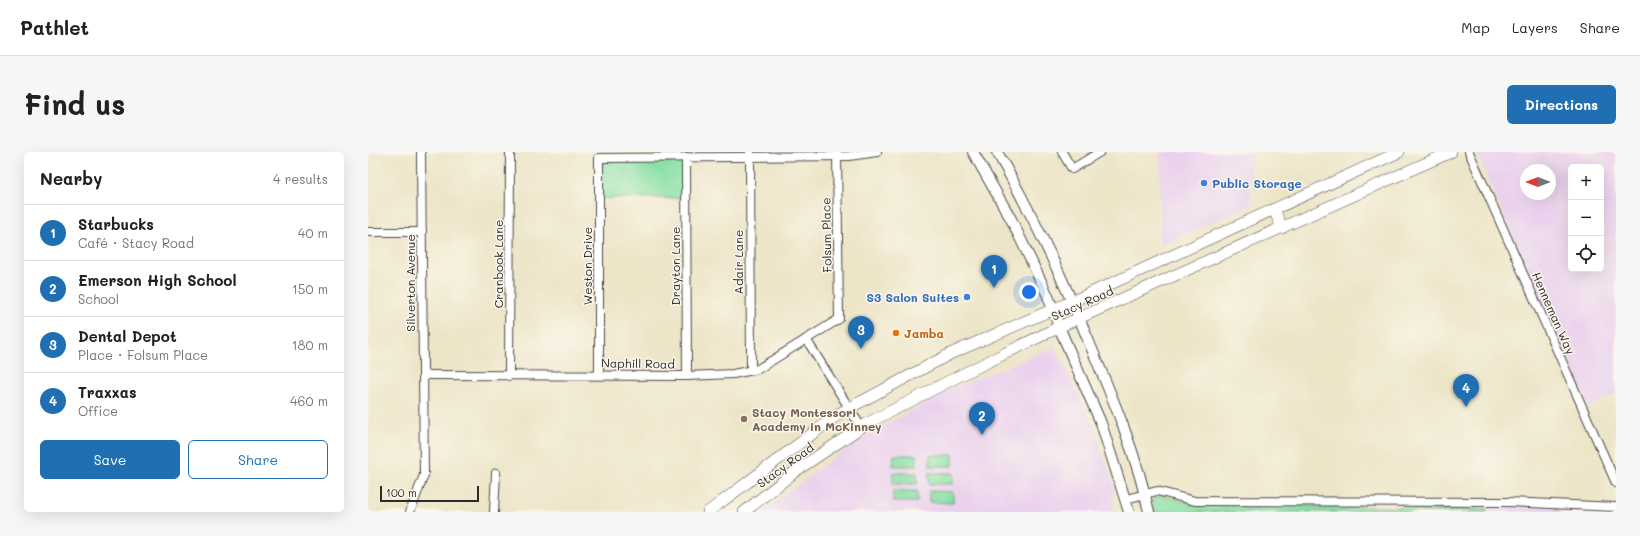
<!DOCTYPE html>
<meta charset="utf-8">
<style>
body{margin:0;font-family:Mali,sans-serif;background:#f6f6f6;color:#202124}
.controls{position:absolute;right:12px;top:12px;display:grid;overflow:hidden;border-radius:6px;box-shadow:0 4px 16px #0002}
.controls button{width:36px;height:36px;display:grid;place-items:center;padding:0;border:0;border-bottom:1px solid #e0e0e0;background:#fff;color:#202124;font:20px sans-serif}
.compass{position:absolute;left:1152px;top:12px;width:36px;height:36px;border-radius:50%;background:#fff;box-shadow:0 4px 16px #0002;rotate:270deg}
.scale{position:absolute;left:12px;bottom:10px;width:99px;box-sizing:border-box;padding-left:4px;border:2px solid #2b2b2b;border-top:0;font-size:11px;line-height:14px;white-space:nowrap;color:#2b2b2b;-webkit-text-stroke:3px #fbf7ec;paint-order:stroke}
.you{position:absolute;left:661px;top:140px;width:14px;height:14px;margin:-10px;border:3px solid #fff;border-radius:50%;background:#1a73e8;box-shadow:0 0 0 6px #1a73e833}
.badge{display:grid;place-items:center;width:26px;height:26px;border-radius:50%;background:#1f6fb2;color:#fff;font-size:13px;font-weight:700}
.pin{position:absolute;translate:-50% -33px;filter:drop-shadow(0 1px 2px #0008)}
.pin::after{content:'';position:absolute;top:21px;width:14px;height:12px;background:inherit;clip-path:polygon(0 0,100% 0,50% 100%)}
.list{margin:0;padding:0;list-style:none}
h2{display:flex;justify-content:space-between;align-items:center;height:52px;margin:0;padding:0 16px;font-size:17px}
h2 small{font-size:13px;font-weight:400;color:#757577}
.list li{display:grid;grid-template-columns:26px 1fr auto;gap:12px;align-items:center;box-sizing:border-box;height:56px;padding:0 16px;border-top:1px solid #e0e0e0}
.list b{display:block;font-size:15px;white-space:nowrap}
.list p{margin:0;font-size:13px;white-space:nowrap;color:#757577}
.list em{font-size:13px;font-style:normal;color:#757577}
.actions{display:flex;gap:8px;padding:12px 16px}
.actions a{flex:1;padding:9px 0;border:1px solid #1f6fb2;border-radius:6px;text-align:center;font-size:14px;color:#1f6fb2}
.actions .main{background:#1f6fb2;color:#fff}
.icon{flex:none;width:22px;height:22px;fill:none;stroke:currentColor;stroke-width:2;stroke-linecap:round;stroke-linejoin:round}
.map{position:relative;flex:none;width:1248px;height:360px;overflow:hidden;border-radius:6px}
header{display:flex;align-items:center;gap:24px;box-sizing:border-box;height:56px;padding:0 20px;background:#fff;border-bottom:1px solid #e0e0e0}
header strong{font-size:19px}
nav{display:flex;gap:22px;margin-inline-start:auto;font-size:14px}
.intro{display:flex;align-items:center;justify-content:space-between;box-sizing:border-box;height:96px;padding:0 24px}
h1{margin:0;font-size:28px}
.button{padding:10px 18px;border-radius:6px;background:#1f6fb2;color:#fff;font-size:14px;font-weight:700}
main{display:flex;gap:24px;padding:0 24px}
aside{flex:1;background:#fff;border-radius:6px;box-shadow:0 4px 16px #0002}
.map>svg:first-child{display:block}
</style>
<header>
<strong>Pathlet</strong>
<nav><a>Map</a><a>Layers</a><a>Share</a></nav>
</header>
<div class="intro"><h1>Find us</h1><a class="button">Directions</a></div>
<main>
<aside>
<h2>Nearby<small>4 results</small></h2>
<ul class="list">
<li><span class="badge">1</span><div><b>Starbucks</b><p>Café · Stacy Road</p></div><em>40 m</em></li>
<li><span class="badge">2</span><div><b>Emerson High School</b><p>School</p></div><em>150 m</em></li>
<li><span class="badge">3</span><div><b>Dental Depot</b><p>Place · Folsum Place</p></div><em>180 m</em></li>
<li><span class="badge">4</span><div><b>Traxxas</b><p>Office</p></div><em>460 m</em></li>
</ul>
<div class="actions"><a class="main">Save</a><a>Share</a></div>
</aside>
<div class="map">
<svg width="1248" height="360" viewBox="0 0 1248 360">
<rect width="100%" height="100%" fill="#fbf7ec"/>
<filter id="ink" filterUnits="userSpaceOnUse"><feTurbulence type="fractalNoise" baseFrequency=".025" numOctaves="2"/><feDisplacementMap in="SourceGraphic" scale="8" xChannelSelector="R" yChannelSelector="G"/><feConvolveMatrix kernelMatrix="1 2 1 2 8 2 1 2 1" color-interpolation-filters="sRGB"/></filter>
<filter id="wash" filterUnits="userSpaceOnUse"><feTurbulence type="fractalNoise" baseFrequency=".012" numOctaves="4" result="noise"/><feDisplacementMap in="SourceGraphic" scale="16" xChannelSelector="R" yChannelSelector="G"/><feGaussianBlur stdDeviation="0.9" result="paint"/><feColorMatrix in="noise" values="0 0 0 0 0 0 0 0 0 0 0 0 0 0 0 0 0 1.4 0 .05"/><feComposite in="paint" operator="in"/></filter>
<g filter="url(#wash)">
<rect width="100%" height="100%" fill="#ede5c8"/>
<g fill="#ead1ed" fill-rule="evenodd">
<polygon points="792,0 883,0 883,53 792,93"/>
<path d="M1109 0H1248V241L1220 255 1150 98ZM1203 15H1233V117H1203ZM1158 18H1182V42H1158Z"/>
<polygon points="687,195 727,277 746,334 745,360 394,360 489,288 581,238"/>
<polygon points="1148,350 1248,355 1248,360 1119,360 1119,357"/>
</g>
<g fill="#88e0a5" stroke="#5a8668">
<polygon points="236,9 311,9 315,13 314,46 235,46 234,12"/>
<polygon points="526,303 549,303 549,314 525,314"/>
<rect x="562" y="303" width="23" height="11"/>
<rect x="525" y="321" width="24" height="11"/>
<rect x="561" y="321" width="24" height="11"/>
<rect x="525" y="339" width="24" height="11"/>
<polygon points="561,339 585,340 585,351 561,350"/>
<polygon points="792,343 826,352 1119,357 1119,360 786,360 784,348"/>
</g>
</g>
<g filter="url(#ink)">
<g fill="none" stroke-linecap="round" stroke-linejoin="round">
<g stroke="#484743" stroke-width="10">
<g id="minor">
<polyline points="382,0 383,219"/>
<polyline points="694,0 704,17 732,0"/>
<polyline points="1101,0 1248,331"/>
<polyline points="318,5 319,224"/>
<polyline points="0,80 54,80"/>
<polyline points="438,187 493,275"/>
<polyline points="55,223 319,224 365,222 390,217 471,167 469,0"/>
<polyline points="231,223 231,6 481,4 509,0"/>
<polyline points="141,224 142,0"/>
<polyline points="758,347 789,339 827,349 1140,350 1248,355"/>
<polyline points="42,360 56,323 53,0"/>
<polyline points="126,360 128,321"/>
</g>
</g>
<g stroke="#484743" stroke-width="12">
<g id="tertiary">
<polyline points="605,0 643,67 680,144 691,175 733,271 761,360"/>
<path d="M629 0C666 65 698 133 726 202 748 254 769 305 781 360"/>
</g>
</g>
<g stroke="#484743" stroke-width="12">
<g id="secondary">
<polyline points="906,57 914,76"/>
<polyline points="340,360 472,261 584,201 714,145 1031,0"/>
<polyline points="376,360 429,318 498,272 591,224 691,175 1083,0"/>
</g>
</g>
<use href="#minor" stroke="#fff" stroke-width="8"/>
<use href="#tertiary" stroke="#fff" stroke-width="10"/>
<use href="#secondary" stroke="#fff" stroke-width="11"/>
</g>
</g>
<g fill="#3f7fe0" stroke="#fbf7ec" stroke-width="1.5">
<circle cx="836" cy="31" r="4"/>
<circle cx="599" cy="145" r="4"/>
</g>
<circle fill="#e8710a" stroke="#fbf7ec" stroke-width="1.5" cx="528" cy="181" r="4"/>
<circle fill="#8d6e63" stroke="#fbf7ec" stroke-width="1.5" cx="376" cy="267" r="4"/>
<g text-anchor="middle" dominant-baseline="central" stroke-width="3" stroke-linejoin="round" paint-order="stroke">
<g font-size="12" font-weight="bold" fill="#366cbe" stroke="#fbf7ec" text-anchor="start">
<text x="844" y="31">Public Storage</text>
<text x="591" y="145" text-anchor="end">S3 Salon Suites</text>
</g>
<g font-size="12" fill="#2b2b2b" stroke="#fbf7ec">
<text transform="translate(458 83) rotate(-91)">Folsum Place</text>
<text transform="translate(370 110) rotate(-90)">Adair Lane</text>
<text transform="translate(130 112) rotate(-90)">Cranbook Lane</text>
<text transform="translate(219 114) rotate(-90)">Weston Drive</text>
<text transform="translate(307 114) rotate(-90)">Drayton Lane</text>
<text transform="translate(42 131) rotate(-90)">Silverton Avenue</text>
<text transform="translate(714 151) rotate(-24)">Stacy Road</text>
<text transform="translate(1186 161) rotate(66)">Henneman Way</text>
<text transform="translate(270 211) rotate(1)">Naphill Road</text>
<text transform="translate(417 313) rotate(-36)">Stacy Road</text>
</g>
<g font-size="12" font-weight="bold" fill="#c56008" stroke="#fbf7ec" text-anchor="start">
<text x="536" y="181">Jamba</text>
</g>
<g font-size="12" font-weight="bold" fill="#785e54" stroke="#fbf7ec" text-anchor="start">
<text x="384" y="260">Stacy Montessori<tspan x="384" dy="14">Academy in McKinney</tspan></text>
</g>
</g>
</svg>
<div class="controls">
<button>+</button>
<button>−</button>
<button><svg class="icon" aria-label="locate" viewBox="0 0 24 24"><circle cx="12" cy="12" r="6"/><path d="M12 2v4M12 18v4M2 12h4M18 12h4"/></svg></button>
</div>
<svg class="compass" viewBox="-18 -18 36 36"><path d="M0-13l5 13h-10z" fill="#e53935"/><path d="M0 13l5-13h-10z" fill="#757577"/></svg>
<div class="scale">100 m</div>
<div class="you"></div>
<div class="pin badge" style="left:626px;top:136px">1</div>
<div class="pin badge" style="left:614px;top:283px">2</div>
<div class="pin badge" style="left:493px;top:197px">3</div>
<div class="pin badge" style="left:1098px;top:255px">4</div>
</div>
</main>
